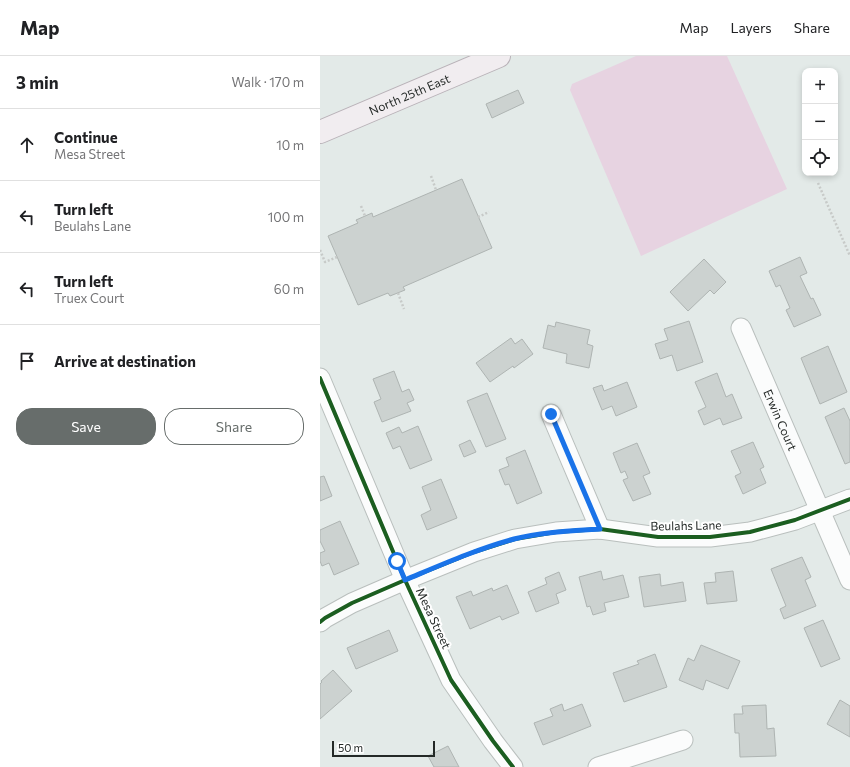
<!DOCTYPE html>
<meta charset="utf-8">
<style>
body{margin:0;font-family:Commissioner,sans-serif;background:#f2f2f2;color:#202124}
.controls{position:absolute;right:12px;top:12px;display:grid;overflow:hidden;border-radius:8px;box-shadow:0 2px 6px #0003}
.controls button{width:36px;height:36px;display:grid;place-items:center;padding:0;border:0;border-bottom:1px solid #e0e0e0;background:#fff;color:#202124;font:20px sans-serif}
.scale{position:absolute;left:12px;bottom:10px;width:103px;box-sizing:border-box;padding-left:4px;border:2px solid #242927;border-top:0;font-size:11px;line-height:14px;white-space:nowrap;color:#242927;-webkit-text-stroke:3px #fff;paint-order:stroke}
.stop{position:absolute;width:12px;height:12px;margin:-9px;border:3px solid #1a73e8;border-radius:50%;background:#fff}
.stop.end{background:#1a73e8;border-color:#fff;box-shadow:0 1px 4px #0008}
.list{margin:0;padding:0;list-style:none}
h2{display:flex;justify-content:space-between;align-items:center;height:52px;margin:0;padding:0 16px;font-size:17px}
h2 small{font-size:13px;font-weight:400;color:#757577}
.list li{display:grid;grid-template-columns:26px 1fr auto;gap:12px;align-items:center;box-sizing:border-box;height:72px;padding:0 16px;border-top:1px solid #e0e0e0}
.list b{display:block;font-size:15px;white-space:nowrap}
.list p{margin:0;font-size:13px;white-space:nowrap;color:#757577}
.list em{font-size:13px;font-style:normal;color:#757577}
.actions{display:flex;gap:8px;padding:12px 16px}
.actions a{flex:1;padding:9px 0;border:1px solid #676d6b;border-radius:16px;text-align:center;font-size:14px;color:#676d6b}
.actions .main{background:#676d6b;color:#fff}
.icon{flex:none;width:22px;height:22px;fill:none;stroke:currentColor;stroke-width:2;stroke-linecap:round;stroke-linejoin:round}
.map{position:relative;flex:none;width:530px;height:711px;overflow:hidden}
header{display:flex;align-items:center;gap:24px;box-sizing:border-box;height:56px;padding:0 20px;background:#fff;border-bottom:1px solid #e0e0e0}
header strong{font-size:19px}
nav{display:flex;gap:22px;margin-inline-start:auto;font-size:14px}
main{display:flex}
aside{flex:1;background:#fff}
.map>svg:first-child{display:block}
</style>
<header>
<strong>Map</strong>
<nav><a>Map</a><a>Layers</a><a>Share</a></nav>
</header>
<main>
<aside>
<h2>3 min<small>Walk · 170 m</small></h2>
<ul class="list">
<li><svg class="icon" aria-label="ahead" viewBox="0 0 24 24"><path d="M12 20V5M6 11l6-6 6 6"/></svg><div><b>Continue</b><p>Mesa Street</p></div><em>10 m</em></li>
<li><svg class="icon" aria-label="left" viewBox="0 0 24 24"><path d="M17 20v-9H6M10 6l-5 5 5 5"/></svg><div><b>Turn left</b><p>Beulahs Lane</p></div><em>100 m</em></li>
<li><svg class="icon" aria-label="left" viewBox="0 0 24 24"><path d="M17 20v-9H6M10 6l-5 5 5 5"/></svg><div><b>Turn left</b><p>Truex Court</p></div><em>60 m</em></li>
<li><svg class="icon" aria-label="arrive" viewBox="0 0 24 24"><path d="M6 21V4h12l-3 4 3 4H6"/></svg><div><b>Arrive at destination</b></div></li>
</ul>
<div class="actions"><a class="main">Save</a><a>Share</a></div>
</aside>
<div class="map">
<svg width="530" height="711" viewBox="0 0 530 711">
<rect width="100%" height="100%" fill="#e3eae8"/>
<polygon fill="#e7d3e1" points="316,0 407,0 467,133 321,200 250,34 252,28"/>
<g fill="#ccd2d0" stroke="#aeb4b2">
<polygon points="198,34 204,47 172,62 166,48"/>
<polygon points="142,123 172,192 83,231 85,234 70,240 68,237 38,249 8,180 38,167 36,164 52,157 53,161"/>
<polygon points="480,201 487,217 480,220 491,243 493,242 501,259 474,271 466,254 470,252 460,229 456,231 449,215"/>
<polygon points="384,203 406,226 394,238 390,234 368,255 350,236"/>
<polygon points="369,265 383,306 357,315 352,299 340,303 335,288 348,284 344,273"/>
<polygon points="236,266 270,274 267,288 273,290 269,312 246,307 247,298 223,292 228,269 235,271"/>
<polygon points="191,282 195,288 202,283 213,298 194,312 193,310 170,326 156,307"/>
<polygon points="508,290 527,336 500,348 481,302"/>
<polygon points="74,315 82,336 89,333 94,344 87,347 91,355 62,366 54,346 61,343 53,323"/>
<polygon points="397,317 406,341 412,338 422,362 403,369 400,362 384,369 378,355 386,351 375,326"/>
<polygon points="307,326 317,351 296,360 292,350 282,354 273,332 282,329 284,335"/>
<polygon points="167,337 186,383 166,391 147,345"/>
<polygon points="524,352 530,365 530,406 525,408 505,361"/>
<polygon points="98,370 112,404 90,413 80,390 73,393 66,377 79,371 82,377"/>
<polygon points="150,384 156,396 144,401 139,389"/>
<polygon points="433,386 444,411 440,413 446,427 423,438 415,420 421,417 411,395"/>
<polygon points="317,387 330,417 323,420 331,438 313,445 303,424 308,422 305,415 301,417 293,397"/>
<polygon points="205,394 222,437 197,448 189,428 185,429 179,414 189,410 186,402"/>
<polygon points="4,420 12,440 0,445 0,421"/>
<polygon points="121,423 137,462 107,474 101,459 111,454 102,431"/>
<polygon points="20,465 39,508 14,519 9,507 2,510 0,505 0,497 5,495 0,485 0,474"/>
<polygon points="482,501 491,521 485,524 496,550 464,563 460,553 466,550 451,513"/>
<polygon points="281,515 283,524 303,519 309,541 284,547 286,555 273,559 270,550 267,551 259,521"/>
<polygon points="413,515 417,545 387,548 384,527 396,526 395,517"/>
<polygon points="239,516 246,534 236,538 239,547 216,556 208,536 227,528 225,522"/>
<polygon points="340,518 341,530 363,526 366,545 324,551 319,521"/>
<polygon points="187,529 199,557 182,564 180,560 150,573 136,541 151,535 153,540 172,532 173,535"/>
<polygon points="503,564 520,603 501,611 484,572"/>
<polygon points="69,574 78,595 36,613 27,592"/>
<polygon points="381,589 420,605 408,633 386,624 383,634 359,624 368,602 374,605"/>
<polygon points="335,598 347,631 304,646 293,617 319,608 317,605"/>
<polygon points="13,614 32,635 0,663 0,628 2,626 1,625"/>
<polygon points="520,644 530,650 530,681 507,668"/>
<polygon points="242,648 244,655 262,648 271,670 223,689 214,667 233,660 230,653"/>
<polygon points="446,649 447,673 454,672 456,700 420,701 419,677 415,677 414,658 423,658 422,650"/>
<polygon points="128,690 139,711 114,711 108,700"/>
</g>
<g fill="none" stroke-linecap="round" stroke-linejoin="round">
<g stroke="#b9bfbd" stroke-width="21">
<g id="minor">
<path id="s1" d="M421 272 530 524"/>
<polyline points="0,322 85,524 131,624 173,685 193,711"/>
<polyline points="231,358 280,473"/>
<polyline points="0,566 5,562 32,547 85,524 154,496 195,483 236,476 280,473 338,481 390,481 430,476 475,464 530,443"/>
<polyline points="278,711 363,684"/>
</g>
</g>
<g stroke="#b9b2b8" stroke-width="24">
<g id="major">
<path id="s2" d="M0 76 179 0"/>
</g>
</g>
<g stroke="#c7cac8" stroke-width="2.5" stroke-dasharray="2 2" stroke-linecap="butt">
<polyline points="111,120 116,134"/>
<polyline points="498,127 530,200"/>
<polyline points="41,150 45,160"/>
<polyline points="158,161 169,156"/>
<polyline points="0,194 5,206 17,201"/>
<polyline points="78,237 84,253"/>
</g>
<use href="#minor" stroke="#fbfcfc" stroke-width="19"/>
<use href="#major" stroke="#f1edf0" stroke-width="22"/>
<g stroke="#fff" stroke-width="6">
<g id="cycleway">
<polyline points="0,322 85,524 131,624 173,685 193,711"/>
<polyline points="0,566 5,562 32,547 85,524 154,496 195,483 236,476 280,473 338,481 390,481 430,476 475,464 530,443"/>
</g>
</g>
<use href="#cycleway" stroke="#1b5e20" stroke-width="4"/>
</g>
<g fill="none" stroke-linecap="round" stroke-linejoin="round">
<path stroke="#1a73e8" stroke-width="5" d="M77 505 85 524C121 509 157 493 194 483 222 476 251 475 280 473L231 358"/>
</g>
<g text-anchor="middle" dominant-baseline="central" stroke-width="4" stroke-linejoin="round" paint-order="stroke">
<g font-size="12" fill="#242927" stroke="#fff">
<text stroke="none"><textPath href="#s2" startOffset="97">North 25th East</textPath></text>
<text stroke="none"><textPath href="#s1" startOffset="100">Erwin Court</textPath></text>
<text transform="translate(366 469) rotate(-1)">Beulahs Lane</text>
<text transform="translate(114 562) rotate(65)">Mesa Street</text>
</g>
</g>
</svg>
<div class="controls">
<button>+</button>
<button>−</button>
<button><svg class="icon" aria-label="locate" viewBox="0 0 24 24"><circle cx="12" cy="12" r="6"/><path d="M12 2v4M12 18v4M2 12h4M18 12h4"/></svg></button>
</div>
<div class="scale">50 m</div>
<div class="stop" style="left:77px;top:505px"></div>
<div class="stop end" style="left:231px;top:358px"></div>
</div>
</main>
